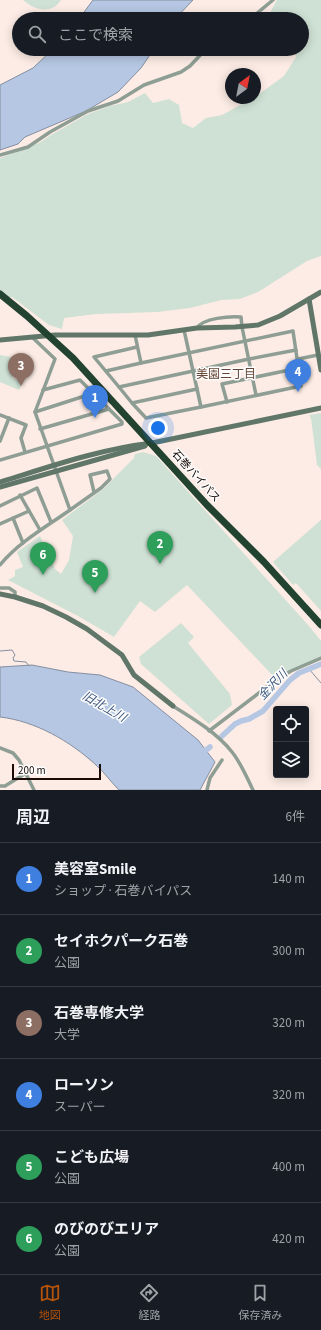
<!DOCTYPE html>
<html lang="ja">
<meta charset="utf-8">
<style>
body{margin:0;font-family:"Source Sans 3","Noto Sans JP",sans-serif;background:#20242c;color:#f1f3f6}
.controls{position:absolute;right:12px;bottom:12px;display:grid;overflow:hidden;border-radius:4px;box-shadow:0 2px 10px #0003}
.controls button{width:36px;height:36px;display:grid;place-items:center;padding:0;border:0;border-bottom:1px solid #363941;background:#171b24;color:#f1f3f6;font:20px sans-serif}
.compass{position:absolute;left:225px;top:68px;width:36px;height:36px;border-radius:50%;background:#171b24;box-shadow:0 2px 10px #0003;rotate:32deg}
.scale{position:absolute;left:12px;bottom:10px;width:89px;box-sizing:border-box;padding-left:4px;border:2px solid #190c07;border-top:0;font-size:11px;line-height:14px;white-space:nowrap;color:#190c07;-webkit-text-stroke:3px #fdfdfd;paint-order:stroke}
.you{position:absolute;left:158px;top:428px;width:14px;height:14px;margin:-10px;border:3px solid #fff;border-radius:50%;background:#1a73e8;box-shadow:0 0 0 6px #1a73e833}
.badge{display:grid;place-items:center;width:26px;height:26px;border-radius:50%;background:#b45309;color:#fff;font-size:13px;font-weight:700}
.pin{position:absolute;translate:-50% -33px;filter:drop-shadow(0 1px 2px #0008)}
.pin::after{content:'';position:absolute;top:21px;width:14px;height:12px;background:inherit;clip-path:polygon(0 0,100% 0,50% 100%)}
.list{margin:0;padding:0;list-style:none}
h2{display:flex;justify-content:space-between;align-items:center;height:52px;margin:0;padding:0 16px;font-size:17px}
h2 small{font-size:13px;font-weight:400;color:#9ea1a6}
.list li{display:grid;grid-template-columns:26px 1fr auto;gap:12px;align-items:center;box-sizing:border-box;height:72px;padding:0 16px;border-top:1px solid #363941}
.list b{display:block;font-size:15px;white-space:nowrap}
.list p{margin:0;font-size:13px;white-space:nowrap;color:#9ea1a6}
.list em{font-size:13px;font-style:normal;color:#9ea1a6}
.icon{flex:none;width:22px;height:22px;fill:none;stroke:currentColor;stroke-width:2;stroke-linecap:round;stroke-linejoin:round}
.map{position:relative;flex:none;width:321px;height:790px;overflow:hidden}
.search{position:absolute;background:#171b24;box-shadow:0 2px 10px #0003;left:12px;right:12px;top:12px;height:44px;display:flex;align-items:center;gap:10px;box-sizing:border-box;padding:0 14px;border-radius:22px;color:#9ea1a6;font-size:15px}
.sheet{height:484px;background:#171b24}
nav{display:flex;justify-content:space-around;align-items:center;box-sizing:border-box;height:56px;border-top:1px solid #363941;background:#171b24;font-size:11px;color:#9ea1a6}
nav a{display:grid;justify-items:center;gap:2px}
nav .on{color:#b45309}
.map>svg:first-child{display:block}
</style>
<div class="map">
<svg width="321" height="790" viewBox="0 0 321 790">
<rect width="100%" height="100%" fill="#fcece5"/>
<g fill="#cfe1d4">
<path d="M23 0H61C52 15 34 10 23 0Z"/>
<polygon points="277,0 321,0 321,256 307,261 258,292 240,299 221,300 190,308 157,312 96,314 64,318 62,329 49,325 12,297 0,298 0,158 39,143 51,135 88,114 110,106 128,102 145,93 153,103 169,99 179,105 182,123 193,128 206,118 222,115 253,98 255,98 255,97 284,76 296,57 294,49 302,49 302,19 270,19 271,11"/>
<polygon points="0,355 31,361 26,373 16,368 12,378 23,382 19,390 0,382"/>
<polygon points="321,413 321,469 317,465 311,418 309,415"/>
<polygon points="143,452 156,456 309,626 321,641 321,656 275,678 187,585 155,612 140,601 114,637 78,616 8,580 15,576 15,570 23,567 17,552 40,536 55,569 61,574 69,560 73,536 62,520 102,490 134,458 135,454"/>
<polygon points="321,520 321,611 296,583 293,585 273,562"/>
<polygon points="181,623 194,637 188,643 230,694 232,705 209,724 141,664 139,657"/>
</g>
<g fill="#b5c7e2" stroke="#868fa0">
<polygon points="93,0 193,0 175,19 79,19"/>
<polygon points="53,49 154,49 141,68 118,92 86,111 25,137 18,144 0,150 0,85 33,68"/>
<path d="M32 665 68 672 100 675 133 687 198 740 215 762 200 790H119C111 782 104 772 96 765 70 741 35 721 0 717V667Z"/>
</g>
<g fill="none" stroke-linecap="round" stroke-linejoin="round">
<g stroke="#868fa0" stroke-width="1">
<polyline points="0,651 12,650 15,655 13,658 14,661 26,662 29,666"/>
<polyline points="309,669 321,683"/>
</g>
<g stroke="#b5c7e2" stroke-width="5.5">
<polyline points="222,736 235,724 241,721 249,719 263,711 290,680 299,673 321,664"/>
<polyline points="201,754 210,747"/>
</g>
<g stroke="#8e9e94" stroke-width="3.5">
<polyline points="250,19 273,0"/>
<polyline points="0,155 28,147 50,132 88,111 118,101 144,85 181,72 190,66 206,49"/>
<path d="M197 328C203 318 230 316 241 317L242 327 256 395"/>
<polyline points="135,335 141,363 293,331 301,386 201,407 184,330"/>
<polyline points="137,347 94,357 119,387 249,359 296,350"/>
<polyline points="298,359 318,355"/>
<polyline points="106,371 141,363"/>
<polyline points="119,387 132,403 197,389"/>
<polyline points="227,402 222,384 299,368"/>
<polyline points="132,403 146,418 201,407"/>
<polyline points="35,412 94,393"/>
<polyline points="0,415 26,425 21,438 25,452"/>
<polyline points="40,429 109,409"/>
<polyline points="0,441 9,418"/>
<polyline points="0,460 122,424 122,422 80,380 43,390"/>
<polyline points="20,495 40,530"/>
<polyline points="0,506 37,488 51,522"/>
<polyline points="70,510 101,488 110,479 107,471 90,475 94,492"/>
<polyline points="13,518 23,543"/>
<polyline points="0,524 29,511"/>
<path d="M0 565C19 542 46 527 70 510L35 412 55 359 32 337"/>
<polyline points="0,588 9,588 15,592 15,597"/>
<path d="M173 706C194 719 217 733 232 752 241 763 247 778 253 790"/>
<polyline points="209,731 276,680 291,671 321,658"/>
<polyline points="0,748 13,753 19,760 34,790"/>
<polyline points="0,786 5,786 26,773"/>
<polyline points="207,790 210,778 222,760"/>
</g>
<g stroke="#607668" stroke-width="5">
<polyline points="309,299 321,370"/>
<polyline points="0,340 55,335 148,335 197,328 235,327 258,325 280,316 321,292"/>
<path d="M0 482C49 467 100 449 152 443L321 408"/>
<polyline points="0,487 145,446"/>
<polyline points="0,594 15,597 43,606 66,617 87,629 122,655 134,675 173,706"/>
</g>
<polyline stroke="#234331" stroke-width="7" points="0,294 27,316 73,358 207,505 264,562 321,625"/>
</g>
<g text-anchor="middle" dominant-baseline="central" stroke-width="3" stroke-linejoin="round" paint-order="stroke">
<g font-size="11" fill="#190c07" stroke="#fdfdfd">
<text transform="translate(196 476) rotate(48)">石巻バイパス</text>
</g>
<g font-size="12" fill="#674738" stroke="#fdfdfd">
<text x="226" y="374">美園三丁目</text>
</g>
<g font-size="12" font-style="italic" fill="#3c577e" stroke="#fdfdfd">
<text transform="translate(273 685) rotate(-46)">金沢川</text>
<text transform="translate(104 707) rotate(30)">旧北上川</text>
</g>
</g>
</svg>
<div class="controls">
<button><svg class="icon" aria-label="locate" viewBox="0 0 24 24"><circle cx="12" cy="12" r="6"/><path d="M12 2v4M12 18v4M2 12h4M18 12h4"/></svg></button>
<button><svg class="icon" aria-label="layers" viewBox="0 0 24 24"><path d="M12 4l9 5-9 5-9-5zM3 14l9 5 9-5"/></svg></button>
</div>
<svg class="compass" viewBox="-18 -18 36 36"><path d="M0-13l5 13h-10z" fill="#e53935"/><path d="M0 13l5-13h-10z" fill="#9ea1a6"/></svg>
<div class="scale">200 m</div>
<div class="you"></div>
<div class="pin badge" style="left:95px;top:418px;background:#3f7fe0">1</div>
<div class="pin badge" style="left:160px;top:564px;background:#2e9e5b">2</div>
<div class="pin badge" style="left:21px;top:386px;background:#8d6e63">3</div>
<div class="pin badge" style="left:298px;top:392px;background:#3f7fe0">4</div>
<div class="pin badge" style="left:95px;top:593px;background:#2e9e5b">5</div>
<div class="pin badge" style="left:43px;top:575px;background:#2e9e5b">6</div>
<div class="search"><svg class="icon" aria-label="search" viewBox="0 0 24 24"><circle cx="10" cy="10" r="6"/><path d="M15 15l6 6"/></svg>ここで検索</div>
</div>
<section class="sheet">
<h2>周辺<small>6件</small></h2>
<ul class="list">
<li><span class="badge" style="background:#3f7fe0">1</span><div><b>美容室Smile</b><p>ショップ · 石巻バイパス</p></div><em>140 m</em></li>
<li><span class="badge" style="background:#2e9e5b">2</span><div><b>セイホクパーク石巻</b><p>公園</p></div><em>300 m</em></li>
<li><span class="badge" style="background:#8d6e63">3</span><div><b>石巻専修大学</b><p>大学</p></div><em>320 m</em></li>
<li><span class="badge" style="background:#3f7fe0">4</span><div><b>ローソン</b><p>スーパー</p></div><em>320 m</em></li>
<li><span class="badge" style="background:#2e9e5b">5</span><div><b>こども広場</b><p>公園</p></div><em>400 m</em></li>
<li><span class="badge" style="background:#2e9e5b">6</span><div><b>のびのびエリア</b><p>公園</p></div><em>420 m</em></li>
</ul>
</section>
<nav>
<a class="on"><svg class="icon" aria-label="map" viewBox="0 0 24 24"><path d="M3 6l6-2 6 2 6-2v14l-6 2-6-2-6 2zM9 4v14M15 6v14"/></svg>地図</a>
<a><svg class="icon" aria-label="directions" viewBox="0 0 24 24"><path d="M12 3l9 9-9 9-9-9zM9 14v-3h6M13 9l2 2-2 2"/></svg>経路</a>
<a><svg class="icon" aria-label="saved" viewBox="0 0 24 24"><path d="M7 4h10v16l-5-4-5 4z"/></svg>保存済み</a>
</nav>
